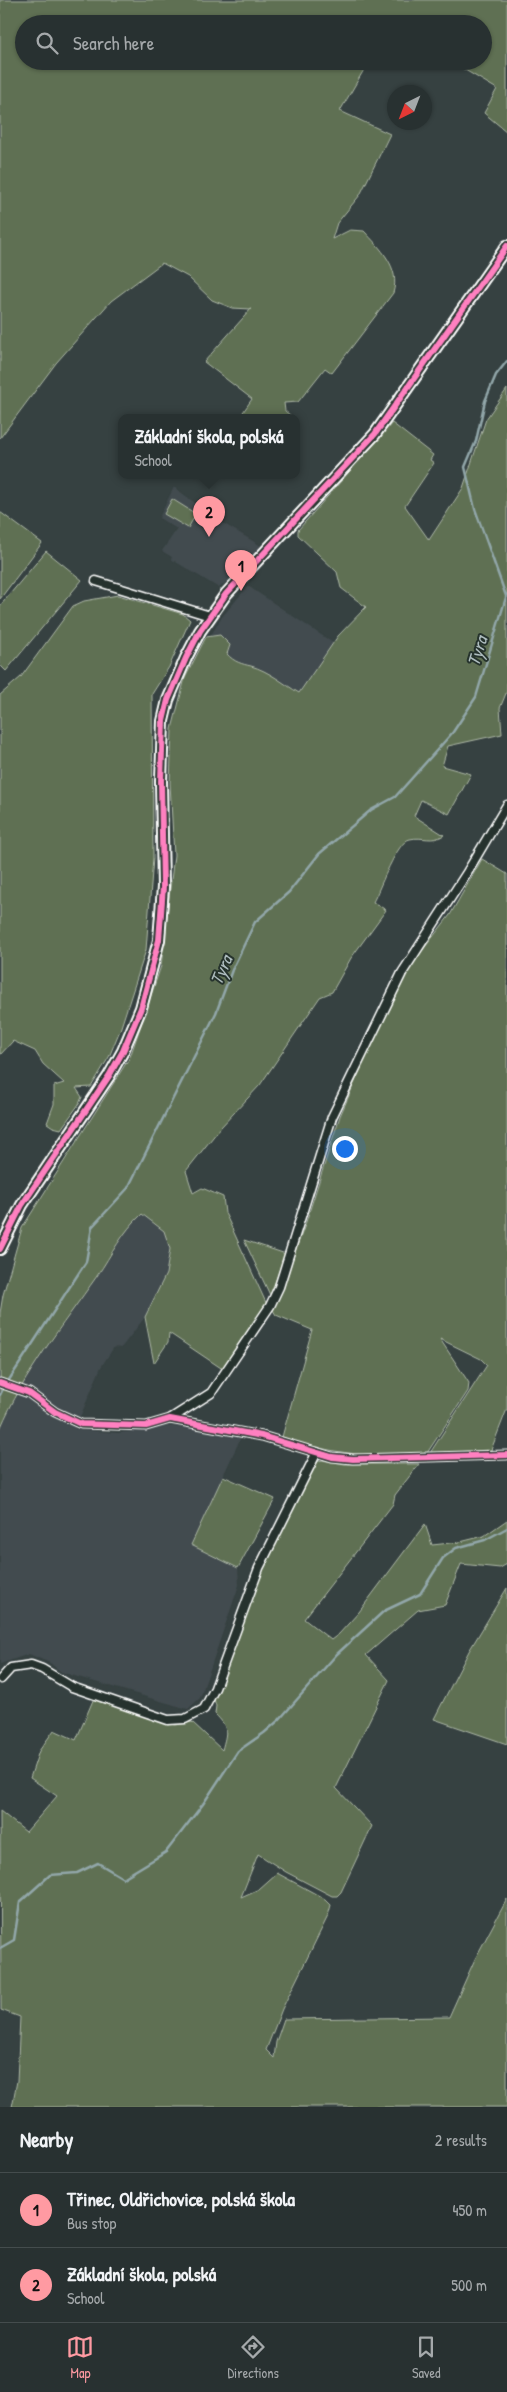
<!DOCTYPE html>
<meta charset="utf-8">
<style>
body{margin:0;font-family:"Patrick Hand",sans-serif;background:#343d3d;color:#f1f3f6}
.compass{position:absolute;left:387px;top:85px;width:45px;height:45px;border-radius:50%;background:#283131;box-shadow:0 1px 4px #0004;rotate:222deg}
.you{position:absolute;left:344px;top:1148px;width:18px;height:18px;margin:-12px;border:4px solid #fff;border-radius:50%;background:#1a73e8;box-shadow:0 0 0 8px #1a73e833}
.badge{display:grid;place-items:center;width:32px;height:32px;border-radius:50%;background:#ff9aa2;color:#111;font-size:16px;font-weight:700}
.pin{position:absolute;translate:-50% -41px;filter:drop-shadow(0 1px 2px #0008)}
.pin::after{content:'';position:absolute;top:26px;width:18px;height:15px;background:inherit;clip-path:polygon(0 0,100% 0,50% 100%)}
.popup{position:absolute;left:118px;top:414px;width:182px;height:65px;box-sizing:border-box;display:grid;place-content:center;border-radius:10px;background:#283131;filter:drop-shadow(0 1px 4px #0005);font-size:16px;white-space:nowrap;color:#a5a9ab}
.popup b{font-size:19px;color:#f1f3f6}
.popup::after{content:'';position:absolute;left:50%;top:100%;margin-left:-10px;border:10px solid transparent;border-top-color:#283131}
.list{margin:0;padding:0;list-style:none}
h2{display:flex;justify-content:space-between;align-items:center;height:65px;margin:0;padding:0 20px;font-size:21px}
h2 small{font-size:16px;font-weight:400;color:#a5a9ab}
.list li{display:grid;grid-template-columns:32px 1fr auto;gap:15px;align-items:center;box-sizing:border-box;height:75px;padding:0 20px;border-top:1px solid #444c4d}
.list b{display:block;font-size:19px;white-space:nowrap}
.list p{margin:0;font-size:16px;white-space:nowrap;color:#a5a9ab}
.list em{font-size:16px;font-style:normal;color:#a5a9ab}
.icon{flex:none;width:28px;height:28px;fill:none;stroke:currentColor;stroke-width:2;stroke-linecap:round;stroke-linejoin:round}
.map{position:relative;flex:none;width:507px;height:2107px;overflow:hidden}
.search{position:absolute;background:#283131;box-shadow:0 1px 4px #0004;left:15px;right:15px;top:15px;height:55px;display:flex;align-items:center;gap:12px;box-sizing:border-box;padding:0 18px;border-radius:28px;color:#a5a9ab;font-size:19px}
.sheet{height:215px;background:#283131}
nav{display:flex;justify-content:space-around;align-items:center;box-sizing:border-box;height:70px;border-top:1px solid #444c4d;background:#283131;font-size:14px;color:#a5a9ab}
nav a{display:grid;justify-items:center;gap:2px}
nav .on{color:#ff9aa2}
.map>svg:first-child{display:block}
</style>
<div class="map">
<svg width="507" height="2107" viewBox="0 0 507 2107">
<rect width="100%" height="100%" fill="#364141"/>
<filter id="ink" filterUnits="userSpaceOnUse"><feTurbulence type="fractalNoise" baseFrequency=".02" numOctaves="2"/><feDisplacementMap in="SourceGraphic" scale="10" xChannelSelector="R" yChannelSelector="G"/><feConvolveMatrix kernelMatrix="1 2 1 2 8 2 1 2 1" color-interpolation-filters="sRGB"/></filter>
<g filter="url(#ink)">
<g fill="#424b4f">
<polygon points="174,487 216,519 261,546 236,574 219,588 171,559 172,557 162,551 177,529 159,518"/>
<polygon points="248,586 333,643 299,693 273,676 259,668 241,665 230,657 227,654 230,645 226,640 211,635 222,617"/>
<polygon points="142,1214 164,1231 170,1249 166,1274 145,1317 121,1348 114,1347 101,1367 75,1429 118,1433 168,1426 200,1427 242,1435 191,1545 238,1568 239,1585 200,1698 188,1709 61,1672 50,1663 29,1654 0,1664 0,1429 13,1399 30,1372 113,1253 126,1228"/>
</g>
<g fill="#5e7052" stroke="#aeb8a8">
<path d="M0 0H507V132L484 113 497 89 450 61H483V24H24V61H369L340 111 390 134 360 195 337 223 332 239 350 230 364 231C380 248 401 268 393 293L332 373 325 368 298 402 284 403 285 411 290 415 288 418H239L252 399 204 362 251 309 232 308 212 300 188 277 162 263 111 301 56 363 0 438Z"/>
<path d="M507 389V691L500 708 502 734 448 746 442 766 471 774 449 814 421 800 414 816 444 835C432 843 423 836 410 839 397 841 380 889 373 902L386 910 351 958 332 992 320 997 260 1085 221 1127 186 1171 193 1193 202 1188 223 1197 225 1213 267 1305 224 1370 169 1333 168 1342 154 1363 145 1317 166 1274 170 1249 164 1231 142 1214C122 1232 112 1254 97 1276 62 1326 24 1373 0 1429V1313L3 1295 22 1228 130 1057 161 966 174 855 170 783 172 729 185 678 206 637 220 635 230 645 227 654C234 662 242 664 251 666 269 671 284 684 299 693L338 636 366 607 341 588 337 572 298 535V530L392 423 433 455 430 460 434 463 405 506 429 540 463 488 486 419Z"/>
<polygon points="172,499 196,514 188,528 164,514"/>
<polygon points="0,512 42,543 0,599"/>
<polygon points="46,551 82,580 6,671 0,665 0,606"/>
<polygon points="118,595 183,614 190,620 169,667 152,694 153,858 146,950 120,1030 109,1057 91,1087 76,1088 82,1097 79,1104 61,1129 53,1127 47,1123 54,1104 54,1086 64,1083 43,1064 35,1051 13,1041 0,1055 0,695 21,677 73,606 84,601"/>
<path d="M482 859 507 874V1409L491 1450 430 1453 487 1365 481 1359 440 1339 469 1383 468 1391 427 1453C378 1459 329 1454 282 1437L312 1330 276 1315 273 1310 305 1225 340 1116 376 1034 411 965 450 915Z"/>
<polygon points="244,1240 286,1254 270,1295"/>
<path d="M322 1460 345 1464H419L395 1495 393 1504 304 1619 331 1640 339 1634 359 1612 425 1524 432 1545 460 1542 484 1536 507 1520V1564L500 1568 461 1564 445 1605 418 1610 366 1655 389 1680 336 1788 372 1826 341 1892 337 1896H332L286 1872 258 1854 241 1897 259 1889 277 1873 325 1899 331 1905 328 1916 282 2009 266 2050 274 2058 276 2042 284 2019 449 2017 475 1959 507 1899V2107H12L17 2081 20 2017 1 2010 0 1811 26 1832 57 1796 30 1778 39 1751 54 1730 76 1740 94 1698 166 1723 176 1725 192 1722 222 1750C227 1731 229 1728 215 1714L216 1706 214 1699 258 1573 317 1462Z"/>
<polygon points="223,1476 275,1499 238,1568 191,1545"/>
<polygon points="507,1588 507,1744 434,1719 469,1651"/>
</g>
<g fill="none" stroke-linecap="round" stroke-linejoin="round">
<g stroke="#92a7aa" stroke-width="2.5">
<polyline points="506,596 475,509 465,467 476,441 485,401 496,375 507,361"/>
<polyline points="7,1383 86,1262 92,1227 128,1188 216,1013 232,970 255,922 289,892 319,854 371,810 395,797 453,732 476,697 507,594"/>
<polyline points="0,1395 4,1387"/>
<polyline points="0,1948 14,1940 20,1902 50,1875 77,1873 98,1863 123,1878 166,1852 203,1804 238,1751 264,1733 279,1720 337,1654 384,1611 420,1594 443,1558 456,1548 485,1540 507,1528"/>
</g>
<g stroke="#fff" stroke-width="11">
<g id="minor">
<polyline points="96,581 210,616"/>
<polyline points="0,1383 29,1393 55,1412 81,1424 146,1426 170,1419 211,1393 270,1306 279,1287 332,1117 402,973 466,874 507,805"/>
<polyline points="170,1419 262,1436 332,1457 353,1459 507,1455"/>
<polyline points="1,1679 11,1668 31,1665 42,1669 72,1687 168,1720 185,1719 204,1709 215,1688 259,1568 317,1452"/>
</g>
</g>
<g stroke="#fff" stroke-width="14">
<polyline id="tertiary" points="0,1249 22,1205 109,1076 123,1051 141,1008 159,940 163,887 161,781 163,721 168,700 186,658 200,631 226,594 375,434 507,246"/>
</g>
<use href="#minor" stroke="#26332d" stroke-width="8"/>
<use href="#tertiary" stroke="#26332d" stroke-width="10"/>
<g stroke="#26332d" stroke-width="9">
<g id="cycleway">
<polyline points="0,1249 22,1205 109,1076 123,1051 141,1008 159,940 163,887 161,781 163,721 168,700 186,658 200,631 226,594 375,434 507,246"/>
<polyline points="0,1383 29,1393 55,1412 81,1424 146,1426 170,1419 262,1436 332,1457 353,1459 507,1455"/>
</g>
</g>
<use href="#cycleway" stroke="#ff80c0" stroke-width="6"/>
</g>
</g>
<g text-anchor="middle" dominant-baseline="central" stroke-width="4" stroke-linejoin="round" paint-order="stroke">
<g font-size="18" font-style="italic" fill="#aebdbf" stroke="#26332d">
<text transform="translate(477 651) rotate(-73)">Tyra</text>
<text transform="translate(221 970) rotate(-67)">Tyra</text>
</g>
</g>
</svg>
<svg class="compass" viewBox="-18 -18 36 36"><path d="M0-13l5 13h-10z" fill="#e53935"/><path d="M0 13l5-13h-10z" fill="#a5a9ab"/></svg>
<div class="you"></div>
<div class="pin badge" style="left:241px;top:591px">1</div>
<div class="pin badge" style="left:209px;top:537px">2</div>
<div class="popup"><b>Základní škola, polská</b>School</div>
<div class="search"><svg class="icon" aria-label="search" viewBox="0 0 24 24"><circle cx="10" cy="10" r="6"/><path d="M15 15l6 6"/></svg>Search here</div>
</div>
<section class="sheet">
<h2>Nearby<small>2 results</small></h2>
<ul class="list">
<li><span class="badge">1</span><div><b>Třinec, Oldřichovice, polská škola</b><p>Bus stop</p></div><em>450 m</em></li>
<li><span class="badge">2</span><div><b>Základní škola, polská</b><p>School</p></div><em>500 m</em></li>
</ul>
</section>
<nav>
<a class="on"><svg class="icon" aria-label="map" viewBox="0 0 24 24"><path d="M3 6l6-2 6 2 6-2v14l-6 2-6-2-6 2zM9 4v14M15 6v14"/></svg>Map</a>
<a><svg class="icon" aria-label="directions" viewBox="0 0 24 24"><path d="M12 3l9 9-9 9-9-9zM9 14v-3h6M13 9l2 2-2 2"/></svg>Directions</a>
<a><svg class="icon" aria-label="saved" viewBox="0 0 24 24"><path d="M7 4h10v16l-5-4-5 4z"/></svg>Saved</a>
</nav>
